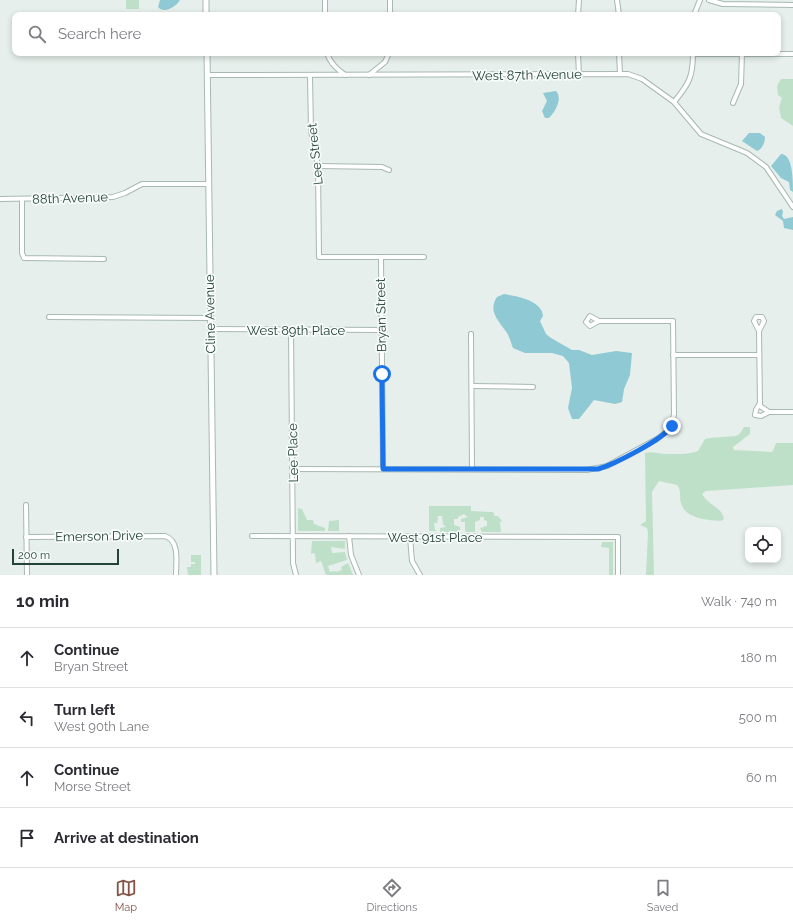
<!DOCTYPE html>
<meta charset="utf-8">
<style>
body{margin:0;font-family:Raleway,sans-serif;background:#f7f7f7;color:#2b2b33}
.controls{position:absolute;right:12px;bottom:12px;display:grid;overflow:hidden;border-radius:8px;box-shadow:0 2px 6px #0003}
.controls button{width:36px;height:36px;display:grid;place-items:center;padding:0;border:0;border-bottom:1px solid #e1e1e2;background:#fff;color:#2b2b33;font:20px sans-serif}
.scale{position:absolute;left:12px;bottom:10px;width:107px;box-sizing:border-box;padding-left:4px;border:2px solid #24423a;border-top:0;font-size:11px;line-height:14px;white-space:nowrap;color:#24423a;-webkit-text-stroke:3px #f7fbf9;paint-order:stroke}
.stop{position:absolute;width:12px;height:12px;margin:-9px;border:3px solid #1a73e8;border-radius:50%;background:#fff}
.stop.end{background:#1a73e8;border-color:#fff;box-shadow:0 1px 4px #0008}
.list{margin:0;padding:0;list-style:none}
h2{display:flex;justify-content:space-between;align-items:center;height:52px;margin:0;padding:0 16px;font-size:17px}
h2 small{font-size:13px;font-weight:400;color:#7c7c81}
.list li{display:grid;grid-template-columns:26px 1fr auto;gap:12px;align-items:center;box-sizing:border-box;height:60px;padding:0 16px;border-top:1px solid #e1e1e2}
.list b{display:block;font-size:15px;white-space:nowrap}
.list p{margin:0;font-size:13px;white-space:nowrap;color:#7c7c81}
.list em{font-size:13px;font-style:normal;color:#7c7c81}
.icon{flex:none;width:22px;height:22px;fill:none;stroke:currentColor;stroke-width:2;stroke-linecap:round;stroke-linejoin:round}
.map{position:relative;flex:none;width:793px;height:575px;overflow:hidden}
.search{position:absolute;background:#fff;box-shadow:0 2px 6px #0003;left:12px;right:12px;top:12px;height:44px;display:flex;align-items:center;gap:10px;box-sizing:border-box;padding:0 14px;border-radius:8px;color:#7c7c81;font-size:15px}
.sheet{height:292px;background:#fff}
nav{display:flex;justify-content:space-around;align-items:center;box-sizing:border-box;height:56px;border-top:1px solid #e1e1e2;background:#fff;font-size:11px;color:#7c7c81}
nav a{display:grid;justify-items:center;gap:2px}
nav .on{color:#855347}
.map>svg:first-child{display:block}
</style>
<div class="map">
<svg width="793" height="575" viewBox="0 0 793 575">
<rect width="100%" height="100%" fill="#e6efeb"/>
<g fill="#bfe0c8">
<rect x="126" y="0" width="13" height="9"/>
<polygon points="781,79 793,79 793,126 781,118 779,107 782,98 778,95 777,86"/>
<path d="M744 427H750V434L733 447 734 450 771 452 773 451 776 443H793V485L706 491 702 494C708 505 723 508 724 519L721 521C708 520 685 519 681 503 679 496 682 491 677 485L659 481 652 492 654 575H646L648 533 647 528 640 525 646 521 645 453C651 451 658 453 665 454 676 454 688 455 698 451L705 439C712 437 735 437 738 435 740 434 742 430 744 427Z"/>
<polygon points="429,506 471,506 471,511 492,512 494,513 494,516 498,516 502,521 500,522 501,532 482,532 480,528 487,526 487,521 484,520 484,517 480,517 480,520 475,522 475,532 465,532 465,522 461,522 461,519 468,517 464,514 458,517 458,519 454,519 454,525 460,527 460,532 440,532 440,528 446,527 443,524 442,516 438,516 437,523 434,523 435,530 437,531 429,531"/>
<polygon points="298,508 302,509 307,520 313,520 314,524 325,528 325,531 298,531"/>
<polygon points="339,520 339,531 328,531 329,521"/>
<polygon points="312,541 345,541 345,549 331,547 332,553 345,552 347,560 328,566 330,572 335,571 336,572 342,570 341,567 348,563 353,575 326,575 321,561 316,563 315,554 313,553 311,554"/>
<polygon points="602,542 613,542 613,575 609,575 609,548 601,547"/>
<polygon points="191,555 201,555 201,575 188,575 187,567 191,567 191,564 195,564 195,562 191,562"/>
</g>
<g fill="#8ec9d4">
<path d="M160 0H180C176 7 164 14 158 7Z"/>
<path d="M556 91C563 99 555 112 549 118H545L542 111 547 101 543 93Z"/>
<path d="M749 133H760L765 137C765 143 762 149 757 151L742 141Z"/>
<path d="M781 154C793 154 793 180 793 192L790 190 789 182 781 178 771 166Z"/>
<polygon points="782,209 783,212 782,216 784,219 793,217 793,230 784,228 783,221 775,215 777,211"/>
<path d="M504 294C516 296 542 300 543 316L540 321 546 334 551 338 572 350H579L592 355 616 351 632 353 630 375 624 389 622 402 615 404 594 400 579 419H572L568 408 572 388 569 363 563 356 552 353H525L513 348C511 343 510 338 507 333 500 322 487 312 497 297Z"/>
</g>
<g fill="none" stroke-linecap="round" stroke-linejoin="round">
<g stroke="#a8b8b2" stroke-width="6">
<g id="minor">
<polyline points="325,0 325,15"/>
<polyline points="390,0 390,15"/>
<polyline points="617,0 619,15"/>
<polyline points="709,0 723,4 793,5"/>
<polyline points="578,15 579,0"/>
<polyline points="694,15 700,0"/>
<path d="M327 53C330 63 337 69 345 75"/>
<polyline points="578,53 579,75"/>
<polyline points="619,53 620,74"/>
<polyline points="693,54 793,54"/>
<polyline points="207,75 628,74 642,79 674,102 701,134 747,153 766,167 793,207"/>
<polyline points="369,75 385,62 389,53"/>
<polyline points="310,76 311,131 318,166 319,257 424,257"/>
<path d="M674 102C689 84 693 77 693 53"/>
<polyline points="733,103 741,84 742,54"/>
<polyline points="318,166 382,167 389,170"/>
<polyline points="0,199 113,197 125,193 142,184 208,184"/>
<polyline points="22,199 22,253 24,258 104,259"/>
<polyline points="381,257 383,469"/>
<polyline points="49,317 210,318"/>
<polyline points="210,329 381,330"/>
<polyline points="291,330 293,563 296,575"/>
<polyline points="759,331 754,321 756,317 762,317 764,321 759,331 760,406 769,412 793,412"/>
<polyline points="471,334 472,469"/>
<polyline points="673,355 759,355"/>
<polyline points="472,386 533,387"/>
<polyline points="760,403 756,410 755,415 761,416 769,412"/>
<polyline points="293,469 587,470 607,466 657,439 671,428 674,414 673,321 599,321 590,316 586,322 590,326 599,321"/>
<polyline points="26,505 27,575"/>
<polyline points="252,536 618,537 618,575"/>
<polyline points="349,536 351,555 359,575"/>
<path d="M26 537 165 536C180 541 176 562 176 575"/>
<polyline points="410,537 412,561 420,575"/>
</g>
</g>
<g stroke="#a8b8b2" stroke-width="7">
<g id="tertiary">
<polyline points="206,15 206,0"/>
<polyline points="207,53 214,575"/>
</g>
</g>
<use href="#minor" stroke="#fff" stroke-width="4"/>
<use href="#tertiary" stroke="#fff" stroke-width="5"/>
</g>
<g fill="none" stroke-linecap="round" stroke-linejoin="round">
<path stroke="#1a73e8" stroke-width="5" d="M382 374 383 469H598C615 464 662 440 672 426"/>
</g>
<g text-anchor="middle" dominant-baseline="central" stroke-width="3.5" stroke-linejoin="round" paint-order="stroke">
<g font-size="13" fill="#24423a" stroke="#f7fbf9">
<text transform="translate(527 75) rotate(-1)">West 87th Avenue</text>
<text transform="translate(315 154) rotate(-96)">Lee Street</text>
<text transform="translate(70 198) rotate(-2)">88th Avenue</text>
<text transform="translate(210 314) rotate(-91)">Cline Avenue</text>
<text transform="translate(381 315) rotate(-91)">Bryan Street</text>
<text x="296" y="330">West 89th Place</text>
<text transform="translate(293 453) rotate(-91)">Lee Place</text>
<text transform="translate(99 536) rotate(-1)">Emerson Drive</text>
<text x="435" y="537">West 91st Place</text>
</g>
</g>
</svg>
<div class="controls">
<button><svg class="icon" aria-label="locate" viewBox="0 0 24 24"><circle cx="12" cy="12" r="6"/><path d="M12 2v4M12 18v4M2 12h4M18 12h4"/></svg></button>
</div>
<div class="scale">200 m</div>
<div class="stop" style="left:382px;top:374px"></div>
<div class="stop end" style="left:672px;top:426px"></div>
<div class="search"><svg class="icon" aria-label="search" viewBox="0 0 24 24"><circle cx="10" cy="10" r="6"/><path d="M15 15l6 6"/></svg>Search here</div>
</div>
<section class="sheet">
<h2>10 min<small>Walk · 740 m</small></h2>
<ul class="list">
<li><svg class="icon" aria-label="ahead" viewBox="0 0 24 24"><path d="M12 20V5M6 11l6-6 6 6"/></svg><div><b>Continue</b><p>Bryan Street</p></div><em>180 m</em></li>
<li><svg class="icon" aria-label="left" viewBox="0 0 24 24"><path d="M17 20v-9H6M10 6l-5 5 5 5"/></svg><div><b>Turn left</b><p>West 90th Lane</p></div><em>500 m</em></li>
<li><svg class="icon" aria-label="ahead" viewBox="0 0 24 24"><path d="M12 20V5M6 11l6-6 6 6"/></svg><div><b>Continue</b><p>Morse Street</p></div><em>60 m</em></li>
<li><svg class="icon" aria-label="arrive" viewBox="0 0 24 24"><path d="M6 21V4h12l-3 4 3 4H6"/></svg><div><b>Arrive at destination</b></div></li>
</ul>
</section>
<nav>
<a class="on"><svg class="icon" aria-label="map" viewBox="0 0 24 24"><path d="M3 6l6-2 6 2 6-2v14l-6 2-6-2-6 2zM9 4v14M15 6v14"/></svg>Map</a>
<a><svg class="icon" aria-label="directions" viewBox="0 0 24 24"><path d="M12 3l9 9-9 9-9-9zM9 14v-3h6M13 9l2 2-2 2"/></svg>Directions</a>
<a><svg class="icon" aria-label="saved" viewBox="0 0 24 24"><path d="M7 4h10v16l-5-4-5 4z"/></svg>Saved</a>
</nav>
